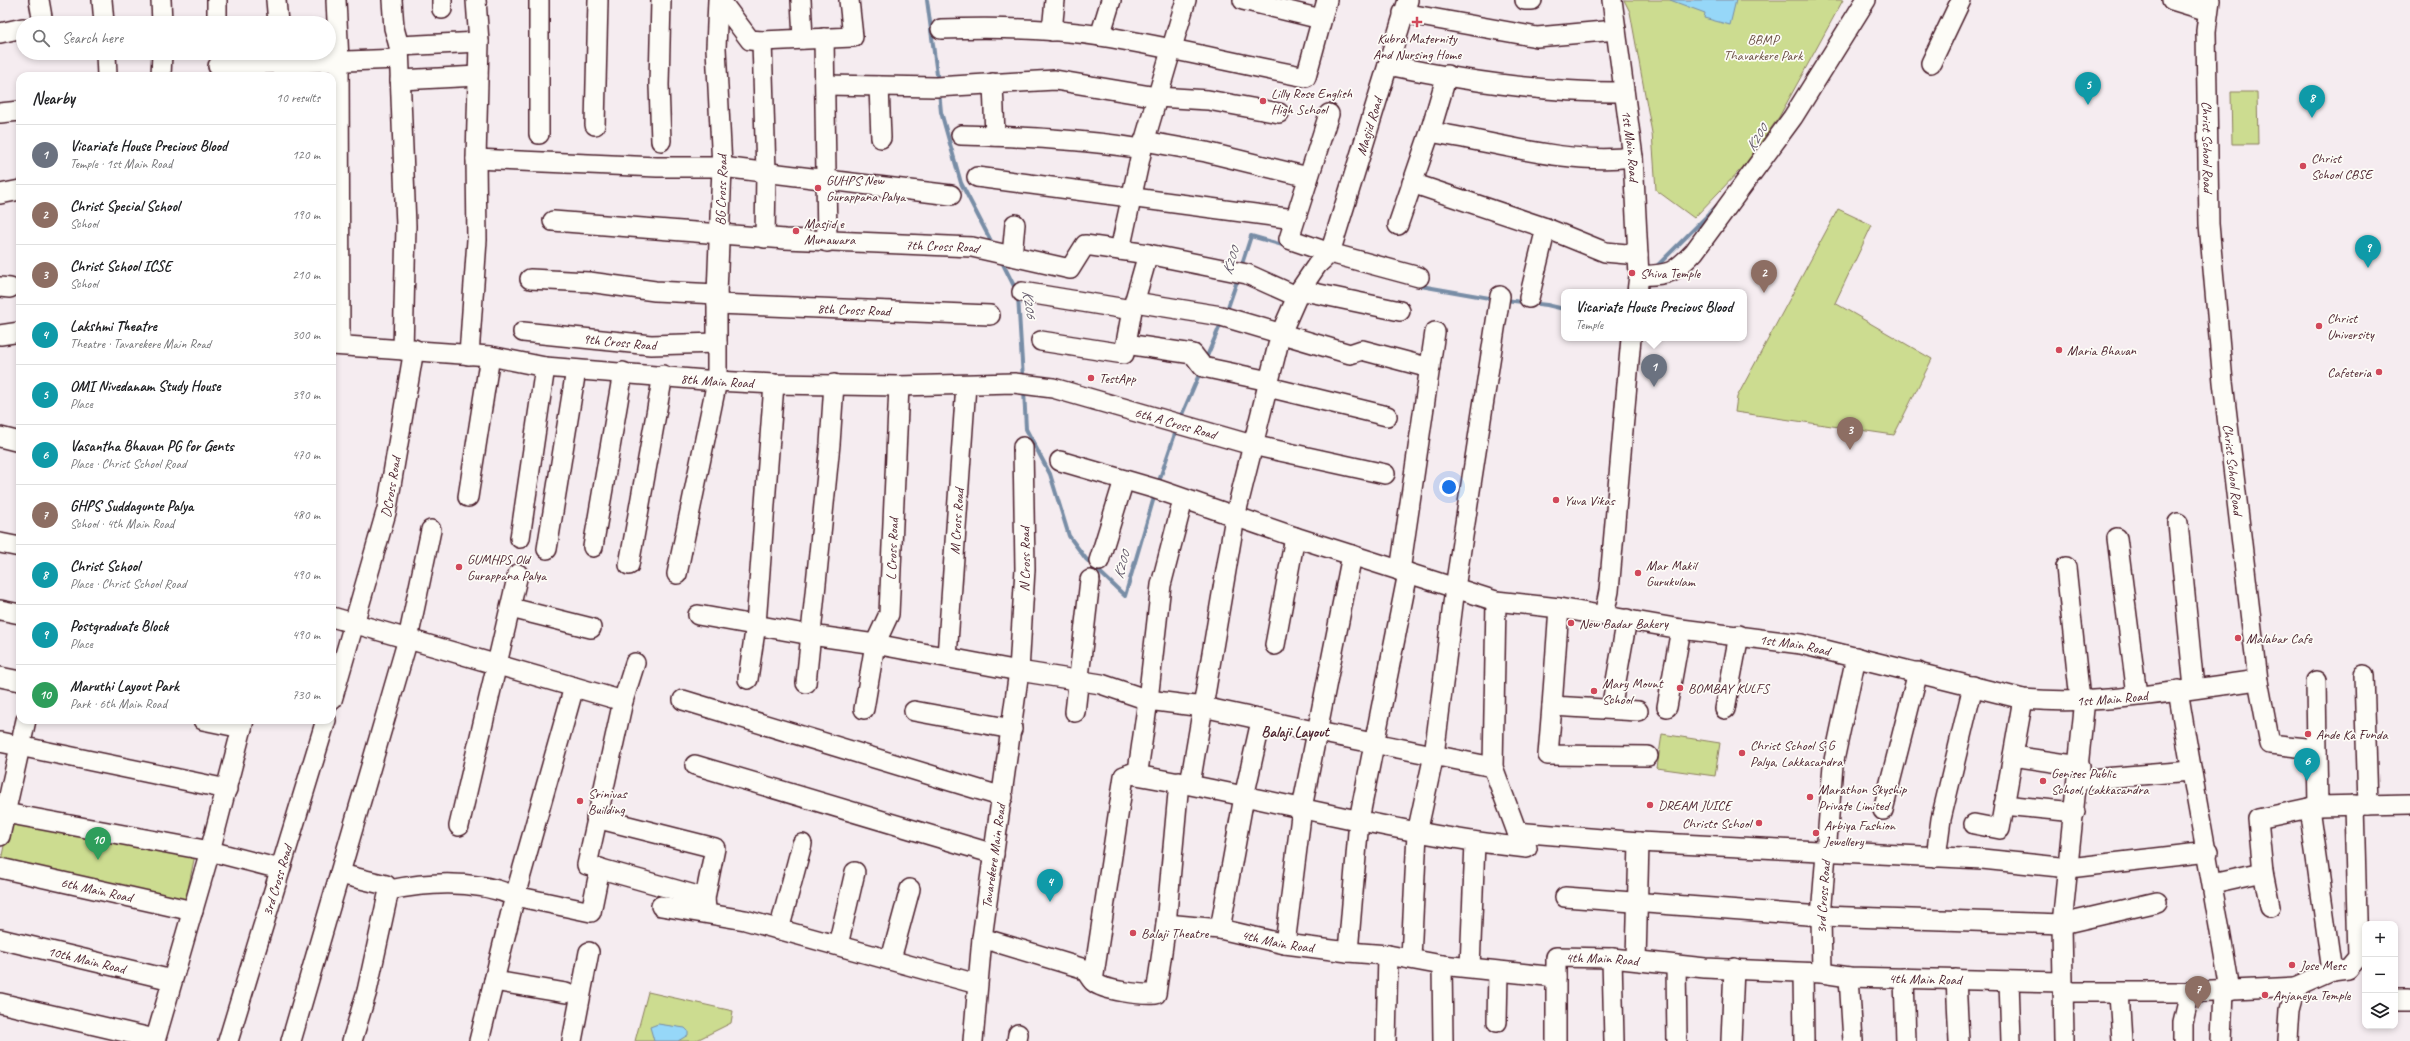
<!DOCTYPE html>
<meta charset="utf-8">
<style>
body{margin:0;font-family:Caveat,sans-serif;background:#f6f6f6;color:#202124}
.controls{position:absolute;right:12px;bottom:12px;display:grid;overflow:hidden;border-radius:8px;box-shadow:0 2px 6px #0003}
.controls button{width:36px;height:36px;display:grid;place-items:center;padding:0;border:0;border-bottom:1px solid #e0e0e0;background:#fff;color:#202124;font:20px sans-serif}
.you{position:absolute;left:1449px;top:487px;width:14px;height:14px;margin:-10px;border:3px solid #fff;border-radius:50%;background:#1a73e8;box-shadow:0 0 0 6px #1a73e833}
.badge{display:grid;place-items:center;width:26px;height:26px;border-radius:50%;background:#b45309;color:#fff;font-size:13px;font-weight:700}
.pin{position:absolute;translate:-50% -33px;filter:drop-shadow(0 1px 2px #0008)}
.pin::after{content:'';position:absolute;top:21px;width:14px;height:12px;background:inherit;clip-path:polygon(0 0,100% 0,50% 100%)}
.popup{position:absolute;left:1561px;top:289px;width:186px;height:52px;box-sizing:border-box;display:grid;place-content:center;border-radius:8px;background:#fff;filter:drop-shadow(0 1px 3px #0005);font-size:13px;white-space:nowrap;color:#757577}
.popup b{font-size:15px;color:#202124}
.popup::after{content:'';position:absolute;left:50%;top:100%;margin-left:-8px;border:8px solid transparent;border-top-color:#fff}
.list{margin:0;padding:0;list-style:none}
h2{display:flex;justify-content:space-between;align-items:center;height:52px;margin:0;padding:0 16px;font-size:17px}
h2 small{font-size:13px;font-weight:400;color:#757577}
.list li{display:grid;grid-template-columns:26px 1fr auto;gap:12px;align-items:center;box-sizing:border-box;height:60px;padding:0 16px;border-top:1px solid #e0e0e0}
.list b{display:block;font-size:15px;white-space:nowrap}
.list p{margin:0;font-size:13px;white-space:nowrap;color:#757577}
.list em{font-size:13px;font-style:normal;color:#757577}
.icon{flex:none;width:22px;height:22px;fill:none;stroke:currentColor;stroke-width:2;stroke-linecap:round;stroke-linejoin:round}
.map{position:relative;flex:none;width:2410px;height:1041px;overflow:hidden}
.search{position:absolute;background:#fff;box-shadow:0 2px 6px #0003;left:16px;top:16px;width:320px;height:44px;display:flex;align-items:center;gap:10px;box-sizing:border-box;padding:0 14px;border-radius:22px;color:#757577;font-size:15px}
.panel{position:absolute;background:#fff;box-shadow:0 2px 6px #0003;left:16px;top:72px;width:320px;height:652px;border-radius:12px}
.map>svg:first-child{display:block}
</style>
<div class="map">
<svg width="2410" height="1041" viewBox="0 0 2410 1041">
<rect width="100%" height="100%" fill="#f5ecf0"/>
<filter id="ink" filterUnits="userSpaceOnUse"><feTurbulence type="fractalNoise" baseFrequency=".025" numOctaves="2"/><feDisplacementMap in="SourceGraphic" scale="8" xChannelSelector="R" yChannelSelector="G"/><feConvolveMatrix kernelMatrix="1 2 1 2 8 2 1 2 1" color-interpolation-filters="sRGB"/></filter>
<g filter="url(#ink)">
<g fill="#ccdc90" stroke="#8b7e5e">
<polygon points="1624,0 1843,0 1779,117 1743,167 1694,218 1656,190 1652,133 1630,12"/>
<polygon points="2231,92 2257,92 2258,144 2232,144"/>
<polygon points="1838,209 1872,225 1835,303 1932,359 1894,435 1735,412 1737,397"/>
<polygon points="1662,734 1720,743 1715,776 1657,768"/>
<polygon points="10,817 195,855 185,903 0,865"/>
<polygon points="648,992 733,1011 731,1023 695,1041 635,1041"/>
</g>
<g fill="#96d7f8" stroke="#788da6">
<polygon points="1670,0 1736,0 1730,25 1704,18 1705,13"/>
<polygon points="658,1024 685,1028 688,1031 688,1035 678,1041 654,1041 650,1027"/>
</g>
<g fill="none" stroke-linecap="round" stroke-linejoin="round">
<g stroke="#788da6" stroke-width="4">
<polyline points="927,0 938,82"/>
<polyline points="939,91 941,112 961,183 993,245"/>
<polyline points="1001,260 1016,290"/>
<polyline points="1241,267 1251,236 1286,246"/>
<polyline points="1655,268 1718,205"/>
<polyline points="1415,285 1495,299"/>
<polyline points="1018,296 1023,379"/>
<polyline points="1505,300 1547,305 1564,309"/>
<polyline points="1226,313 1238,278"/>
<polyline points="1205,361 1222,321"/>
<polyline points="1024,390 1026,429 1050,474 1069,536 1086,559 1125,596 1155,494"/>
<polyline points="1180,419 1201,370"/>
<polyline points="1158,484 1177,428"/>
</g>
<g stroke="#4a1f2b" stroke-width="22">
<g id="minor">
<polyline points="39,0 43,23"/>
<polyline points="102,0 104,23"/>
<polyline points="161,0 162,23"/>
<polyline points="217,0 217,23"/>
<polyline points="276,0 278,23"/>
<polyline points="336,0 339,61 340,345"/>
<polyline points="392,0 394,28 399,46 406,226 403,350"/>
<polyline points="442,0 442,9"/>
<polyline points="539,0 539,134"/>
<polyline points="720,0 750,40 762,41 853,37 849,0"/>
<polyline points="801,0 803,39"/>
<polyline points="1243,0 1321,19"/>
<polyline points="1525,0 1532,0"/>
<path id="s1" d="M1612 0 1633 157 1639 276 1637 292"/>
<polyline points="2172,0 2208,11"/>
<path id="s2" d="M2210 0 2206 31 2209 224 2223 382 2258 680 2270 744 2306 748 2317 753 2318 806 2410 804"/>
<polyline points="1403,13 1537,37 1616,30"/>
<path d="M941 29C995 27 1048 28 1101 36 1170 47 1238 64 1306 77L1327 0"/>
<polyline points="1052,31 1055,0"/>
<polyline points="0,33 23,28"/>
<polyline points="1100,36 1111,0"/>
<polyline points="824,38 827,242"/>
<polyline points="762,41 766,172 765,238"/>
<polyline points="399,46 479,42"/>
<polyline points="106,53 107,76"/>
<polyline points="1931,63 1961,0"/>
<path d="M1388 65C1465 81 1546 93 1624 92"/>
<polyline points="218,66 399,59"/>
<polyline points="161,76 162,53"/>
<polyline points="400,80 478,76"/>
<polyline points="993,83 995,136"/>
<polyline points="826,85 936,87 1055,80 1157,97 1208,100 1279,113"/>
<polyline points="879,86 881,138"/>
<polyline points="0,113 20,111"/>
<path id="s3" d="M1329 114 1289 239 1330 253 1408 0"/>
<polyline points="595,125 598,0"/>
<path d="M1430 132C1497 142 1564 165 1633 157"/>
<path d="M961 135C1022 137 1082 139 1142 149"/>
<polyline points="661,141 659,85 661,0"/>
<polyline points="1144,141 1206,152 1308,177"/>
<polyline points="476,159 657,167 722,167 951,195"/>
<polyline points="977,177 1294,219"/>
<polyline points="1412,183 1546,228 1605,252 1638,255"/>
<polyline points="0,194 20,190"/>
<path id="s4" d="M553 221 785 239 972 247 1070 269 1085 245 1148 254"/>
<polyline points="1398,225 1430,132 1447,75"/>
<polyline points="1120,250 1142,149 1186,0"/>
<polyline points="1012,256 1015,224"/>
<path d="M1639 276C1670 274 1672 275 1694 252L1793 117 1866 0"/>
<polyline points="530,279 589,282 655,291 717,294"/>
<polyline points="0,287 10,288"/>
<polyline points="1300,290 1400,311"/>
<polyline points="1022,292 1132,310"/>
<polyline points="1529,298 1546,228"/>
<polyline points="1135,302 1221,316 1350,354 1362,350 1430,368"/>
<path id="s5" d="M717 304 990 315"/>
<path id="s6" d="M523 332 651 345 717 343"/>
<polyline points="0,335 20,332"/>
<polyline points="1041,341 1124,354 1132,310 1148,254 1247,274 1296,296"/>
<polyline points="1126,344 1193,354 1203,367 1269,381"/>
<path id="s7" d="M332 345 490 356 545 367 717 381 774 384 899 386 1014 383 1053 388 1252 445 1385 474"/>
<polyline points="469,355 477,240 476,159 479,42 476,0"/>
<polyline points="1268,387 1387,416"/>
<polyline points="0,437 20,442"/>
<path id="s8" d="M1060 461 1156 489 1295 537 1496 601 1559 608 1681 629 1801 644 2023 699C2101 706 2182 690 2258 680"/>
<polyline points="468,497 490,356"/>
<polyline points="2178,523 2194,688"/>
<polyline points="520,538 545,367"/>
<polyline points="2117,538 2137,695"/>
<polyline points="0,543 20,547"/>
<polyline points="593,547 623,372"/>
<polyline points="547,549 576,370"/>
<polyline points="1099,561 1124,480"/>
<polyline points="629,565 663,375"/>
<polyline points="2066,567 2080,700"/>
<polyline points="1400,571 1435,332"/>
<path id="s9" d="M677 574 717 381V294L722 167 716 48 718 0"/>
<polyline points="1496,601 1493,767 1517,832 1524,843"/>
<polyline points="511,608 591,628"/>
<polyline points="1559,608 1552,706 1638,711"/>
<polyline points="0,610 20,614"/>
<polyline points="698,615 811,635 875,644 1019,671 1101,684 1148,700 1203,707 1318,732 1493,767"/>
<polyline points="1604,616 1609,591 1631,338"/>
<polyline points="332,617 623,701"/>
<polyline points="1275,645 1295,537"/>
<path id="s10" d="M947 657 966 385"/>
<polyline points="635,663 623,701 587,865 705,898"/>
<polyline points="2364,675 2368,805"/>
<polyline points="0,677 20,681"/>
<polyline points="748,679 756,624 774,384"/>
<polyline points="2316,681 2317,753"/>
<polyline points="806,683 830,444 834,384"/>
<polyline points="574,687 515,896 591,912 600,868"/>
<path d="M2178 690C2194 790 2214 890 2230 991"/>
<path id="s11" d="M332 700 387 509 414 349"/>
<polyline points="683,700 1003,797"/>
<polyline points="1552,706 1548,755 1648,756"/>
<polyline points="1667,707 1681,629"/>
<path id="s12" d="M864 709 875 644 889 614 899 386"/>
<polyline points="1611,709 1627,619"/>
<polyline points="1725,709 1739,635"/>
<polyline points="914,711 1012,729"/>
<polyline points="1075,712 1090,580"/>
<polyline points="203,720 242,728"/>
<polyline points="0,742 227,789"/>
<polyline points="2013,756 2080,766"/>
<polyline points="695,765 994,854"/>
<path d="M1130 774C1263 796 1392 834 1527 848"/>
<polyline points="2078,780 2191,771"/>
<polyline points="1190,784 1235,517 1281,333 1300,290 1317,265 1330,253 1419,277"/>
<polyline points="2004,805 2075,812"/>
<polyline points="2309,808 2332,971"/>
<polyline points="1883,810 1918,672"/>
<polyline points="0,812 210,851 280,869"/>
<polyline points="596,818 715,848 705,898 706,909"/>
<polyline points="1974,824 2000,829 2023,699"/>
<polyline points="459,826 518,574"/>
<polyline points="1517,832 1639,842 1982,859 2069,868 2208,852"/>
<polyline points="0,836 26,720"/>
<polyline points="1936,857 1941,819 1973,686"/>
<path id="s13" d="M0 868 193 911"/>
<polyline points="340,874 386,885 389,890 367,991 352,1041"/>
<polyline points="2213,883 2263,872"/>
<path d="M389 890C429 882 476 880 515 896L479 1041"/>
<polyline points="1565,897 1821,916 2062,924 2157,902"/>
<polyline points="661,906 745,920 977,984"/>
<polyline points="2270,907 2263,872 2258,819 2318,806"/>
<path id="s14" d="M1166 924 1220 929 1285 944 1348 952 1388 955 1442 965 1556 977"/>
<polyline points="1220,929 1244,797 1261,721"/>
<polyline points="779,930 802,844"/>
<path d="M982 938 1085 969C1088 974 1090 979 1094 982 1104 991 1143 995 1156 994L1166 924 1179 782"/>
<path id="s15" d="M0 939 172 980"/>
<polyline points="1285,944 1302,808 1352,555"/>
<polyline points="838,945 855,872"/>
<polyline points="1348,952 1359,820 1408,573"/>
<polyline points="1411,958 1417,833 1434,755 1455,588 1500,296"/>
<polyline points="1612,958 1614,1041"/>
<polyline points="891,959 910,889"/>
<polyline points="1636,960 1639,842"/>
<polyline points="1442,965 1443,1041"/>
<polyline points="1676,965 1677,1041"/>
<polyline points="1470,967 1475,843"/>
<polyline points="1803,973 1804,1041"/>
<path id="s16" d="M1822 973 1821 916 1833 765 1856 657"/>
<polyline points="1849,977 1853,1041"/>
<polyline points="1904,978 1906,1041"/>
<polyline points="1956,979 1959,1041"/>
<polyline points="494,981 566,993"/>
<polyline points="1093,981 1124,776 1138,771 1148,700 1161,585 1183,500"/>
<polyline points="2009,981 2011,1041"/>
<polyline points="2063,992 2190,992 2296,987"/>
<polyline points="2119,993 2122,1041"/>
<polyline points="2395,1000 2410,1000"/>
<polyline points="0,1003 155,1039"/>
<polyline points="1497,1022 1498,972"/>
<polyline points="155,1041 210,851 244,720"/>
<path id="s17" d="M228 1041 326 720"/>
<polyline points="291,1041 408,639 431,530"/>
<polyline points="572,1041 589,952"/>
<path id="s18" d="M973 1041 982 938 1019 671 1025 569 1023 447"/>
<polyline points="1017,1041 1018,1034"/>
<polyline points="1386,1041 1388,955"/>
<path id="s19" d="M1556 1041V957L1612 958 1705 968 1822 973 1849 977 2062 982"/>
<polyline points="1731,1041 1734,968"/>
<polyline points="2064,1041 2062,924 2085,699"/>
<polyline points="2183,1041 2183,1022 2190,992"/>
<polyline points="2221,1041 2223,991"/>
<polyline points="2288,1041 2290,1010 2296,987 2332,971 2348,969 2358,957 2354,805"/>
</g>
</g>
<use href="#minor" stroke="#fdfcf7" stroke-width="19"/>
</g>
</g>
<g fill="#d1495b" stroke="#fdfcf7" stroke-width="1.5">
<path d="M1415 16h4v4h4v4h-4v4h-4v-4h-4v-4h4z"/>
<circle cx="1263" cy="101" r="4"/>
<circle cx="2303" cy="166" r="4"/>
<circle cx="818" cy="188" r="4"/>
<circle cx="796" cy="231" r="4"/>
<circle cx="1632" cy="273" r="4"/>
<circle cx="2319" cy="326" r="4"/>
<circle cx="2059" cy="350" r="4"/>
<circle cx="2379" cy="372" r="4"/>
<circle cx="1091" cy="378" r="4"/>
<circle cx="1556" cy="500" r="4"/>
<circle cx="459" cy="567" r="4"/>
<circle cx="1638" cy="573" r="4"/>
<circle cx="1571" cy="623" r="4"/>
<circle cx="2238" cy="638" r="4"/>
<circle cx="1680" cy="688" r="4"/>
<circle cx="1594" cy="691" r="4"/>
<circle cx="2308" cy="734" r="4"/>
<circle cx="1742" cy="753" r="4"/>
<circle cx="2043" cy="781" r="4"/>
<circle cx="1810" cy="797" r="4"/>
<circle cx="580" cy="801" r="4"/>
<circle cx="1650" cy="805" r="4"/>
<circle cx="1759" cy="823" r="4"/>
<circle cx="1816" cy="833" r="4"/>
<circle cx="1133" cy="933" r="4"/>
<circle cx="2292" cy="965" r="4"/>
<circle cx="2265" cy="995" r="4"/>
</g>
<g text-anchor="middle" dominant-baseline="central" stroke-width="3.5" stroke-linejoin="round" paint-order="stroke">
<g font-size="14" fill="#4a1f2b" stroke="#fdfcf7" text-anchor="start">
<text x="1417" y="38" text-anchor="middle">Kubra Maternity<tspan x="1417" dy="16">And Nursing Home</tspan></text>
<text x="1271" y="93">Lilly Rose English<tspan x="1271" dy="16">High School</tspan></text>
<text x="2311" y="158">Christ<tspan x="2311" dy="16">School CBSE</tspan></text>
<text x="826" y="180">GUHPS New<tspan x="826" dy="16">Gurappana Palya</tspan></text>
<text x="804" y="223">Masjid e<tspan x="804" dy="16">Munawara</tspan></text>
<text x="1640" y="273">Shiva Temple</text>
<text x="2327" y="318">Christ<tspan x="2327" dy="16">University</tspan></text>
<text x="2067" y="350">Maria Bhavan</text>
<text x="2371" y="372" text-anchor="end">Cafeteria</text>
<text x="1099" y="378">TestApp</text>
<text x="1564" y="500">Yuva Vikas</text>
<text x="467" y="559">GUMHPS Old<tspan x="467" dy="16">Gurappana Palya</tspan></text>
<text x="1646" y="565">Mar Makil<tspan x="1646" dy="16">Gurukulam</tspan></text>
<text x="1579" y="623">New Badar Bakery</text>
<text x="2246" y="638">Malabar Cafe</text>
<text x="1602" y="683">Mary Mount<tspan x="1602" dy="16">School</tspan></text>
<text x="1688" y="688">BOMBAY KULFS</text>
<text x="2316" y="734">Ande Ka Funda</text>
<text x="1750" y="745">Christ School S G<tspan x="1750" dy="16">Palya, Lakkasandra</tspan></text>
<text x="2051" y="773">Genises Public<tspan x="2051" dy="16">School, Lakkasandra</tspan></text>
<text x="1818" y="789">Marathon Skyship<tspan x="1818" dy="16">Private Limited</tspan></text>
<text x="588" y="793">Srinivas<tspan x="588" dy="16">Building</tspan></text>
<text x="1658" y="805">DREAM JUICE</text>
<text x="1751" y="823" text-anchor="end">Christs School</text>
<text x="1824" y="825">Arbiya Fashion<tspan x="1824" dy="16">Jewellery</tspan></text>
<text x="1141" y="933">Balaji Theatre</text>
<text x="2300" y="965">Jose Mess</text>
<text x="2273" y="995">Anjaneya Temple</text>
</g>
<g font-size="14" fill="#6a4e44" stroke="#fdfcf7">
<text x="1763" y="39">BBMP<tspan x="1763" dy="16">Thavarkere Park</tspan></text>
</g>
<g font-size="14" fill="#4a1f2b" stroke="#fdfcf7">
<text stroke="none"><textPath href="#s3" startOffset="307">Masjid Road</textPath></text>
<text stroke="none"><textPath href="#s1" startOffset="147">1st Main Road</textPath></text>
<text stroke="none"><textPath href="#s2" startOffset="147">Christ School Road</textPath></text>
<text stroke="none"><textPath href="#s9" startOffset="388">BG Cross Road</textPath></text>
<text stroke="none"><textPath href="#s4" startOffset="390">7th Cross Road</textPath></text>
<text stroke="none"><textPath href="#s5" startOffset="137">8th Cross Road</textPath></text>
<text stroke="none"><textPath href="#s6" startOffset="97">9th Cross Road</textPath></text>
<text stroke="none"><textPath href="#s7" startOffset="387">8th Main Road</textPath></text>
<text stroke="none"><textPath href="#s7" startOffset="851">6th A Cross Road</textPath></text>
<text stroke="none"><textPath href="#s2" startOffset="471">Christ School Road</textPath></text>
<text stroke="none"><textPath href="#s11" startOffset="221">DCross Road</textPath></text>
<text stroke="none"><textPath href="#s10" startOffset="136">M Cross Road</textPath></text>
<text stroke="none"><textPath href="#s12" startOffset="164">L Cross Road</textPath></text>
<text stroke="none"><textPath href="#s18" startOffset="485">N Cross Road</textPath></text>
<text stroke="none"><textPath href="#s8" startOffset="760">1st Main Road</textPath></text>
<text stroke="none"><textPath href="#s8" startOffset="1084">1st Main Road</textPath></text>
<text stroke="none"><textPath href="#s18" startOffset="186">Tavarekere Main Road</textPath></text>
<text stroke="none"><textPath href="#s17" startOffset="168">3rd Cross Road</textPath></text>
<text stroke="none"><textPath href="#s13" startOffset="99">6th Main Road</textPath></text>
<text stroke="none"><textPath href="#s16" startOffset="76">3rd Cross Road</textPath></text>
<text stroke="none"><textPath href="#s14" startOffset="113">4th Main Road</textPath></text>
<text stroke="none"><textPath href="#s15" startOffset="89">10th Main Road</textPath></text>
<text stroke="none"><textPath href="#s19" startOffset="130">4th Main Road</textPath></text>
<text stroke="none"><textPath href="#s19" startOffset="454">4th Main Road</textPath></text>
</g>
<g font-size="15" font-style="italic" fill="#615668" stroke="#fdfcf7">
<text transform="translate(1757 138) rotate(-58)">K200</text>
<text transform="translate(1231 261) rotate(-73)">K200</text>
<text transform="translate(1029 304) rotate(81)">K206</text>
<text transform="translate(1122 565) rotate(-74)">K200</text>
</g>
<g font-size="15" font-weight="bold" fill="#4a1f2b" stroke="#fdfcf7">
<text x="1295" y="732">Balaji Layout</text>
</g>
</g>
</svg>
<div class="controls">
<button>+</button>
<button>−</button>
<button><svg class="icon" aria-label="layers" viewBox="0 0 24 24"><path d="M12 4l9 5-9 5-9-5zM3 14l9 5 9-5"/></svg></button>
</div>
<div class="you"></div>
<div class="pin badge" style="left:1654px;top:387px;background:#6b7280">1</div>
<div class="popup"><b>Vicariate House Precious Blood</b>Temple</div>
<div class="pin badge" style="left:1764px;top:293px;background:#8d6e63">2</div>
<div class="pin badge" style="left:1850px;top:450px;background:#8d6e63">3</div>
<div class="pin badge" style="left:1050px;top:902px;background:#0f9aa8">4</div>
<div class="pin badge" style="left:2088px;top:105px;background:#0f9aa8">5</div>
<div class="pin badge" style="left:2307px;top:781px;background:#0f9aa8">6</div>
<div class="pin badge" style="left:2198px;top:1009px;background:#8d6e63">7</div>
<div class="pin badge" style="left:2312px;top:118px;background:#0f9aa8">8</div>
<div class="pin badge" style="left:2368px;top:268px;background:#0f9aa8">9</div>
<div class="pin badge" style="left:98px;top:860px;background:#2e9e5b">10</div>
<div class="search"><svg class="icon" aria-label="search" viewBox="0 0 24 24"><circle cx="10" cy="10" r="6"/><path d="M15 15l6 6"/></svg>Search here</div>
<section class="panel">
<h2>Nearby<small>10 results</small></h2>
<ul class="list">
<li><span class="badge" style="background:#6b7280">1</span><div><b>Vicariate House Precious Blood</b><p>Temple · 1st Main Road</p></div><em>120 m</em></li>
<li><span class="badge" style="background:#8d6e63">2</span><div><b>Christ Special School</b><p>School</p></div><em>190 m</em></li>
<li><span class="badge" style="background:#8d6e63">3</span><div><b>Christ School ICSE</b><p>School</p></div><em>210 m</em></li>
<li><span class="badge" style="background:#0f9aa8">4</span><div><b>Lakshmi Theatre</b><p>Theatre · Tavarekere Main Road</p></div><em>300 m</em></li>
<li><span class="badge" style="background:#0f9aa8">5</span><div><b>OMI Nivedanam Study House</b><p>Place</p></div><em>390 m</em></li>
<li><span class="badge" style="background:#0f9aa8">6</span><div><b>Vasantha Bhavan PG for Gents</b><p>Place · Christ School Road</p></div><em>470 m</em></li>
<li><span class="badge" style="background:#8d6e63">7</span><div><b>GHPS Suddagunte Palya</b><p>School · 4th Main Road</p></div><em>480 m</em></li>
<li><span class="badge" style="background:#0f9aa8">8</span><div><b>Christ School</b><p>Place · Christ School Road</p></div><em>490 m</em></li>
<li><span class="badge" style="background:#0f9aa8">9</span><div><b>Postgraduate Block</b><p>Place</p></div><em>490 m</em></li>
<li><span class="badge" style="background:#2e9e5b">10</span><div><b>Maruthi Layout Park</b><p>Park · 6th Main Road</p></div><em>730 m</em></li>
</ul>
</section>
</div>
